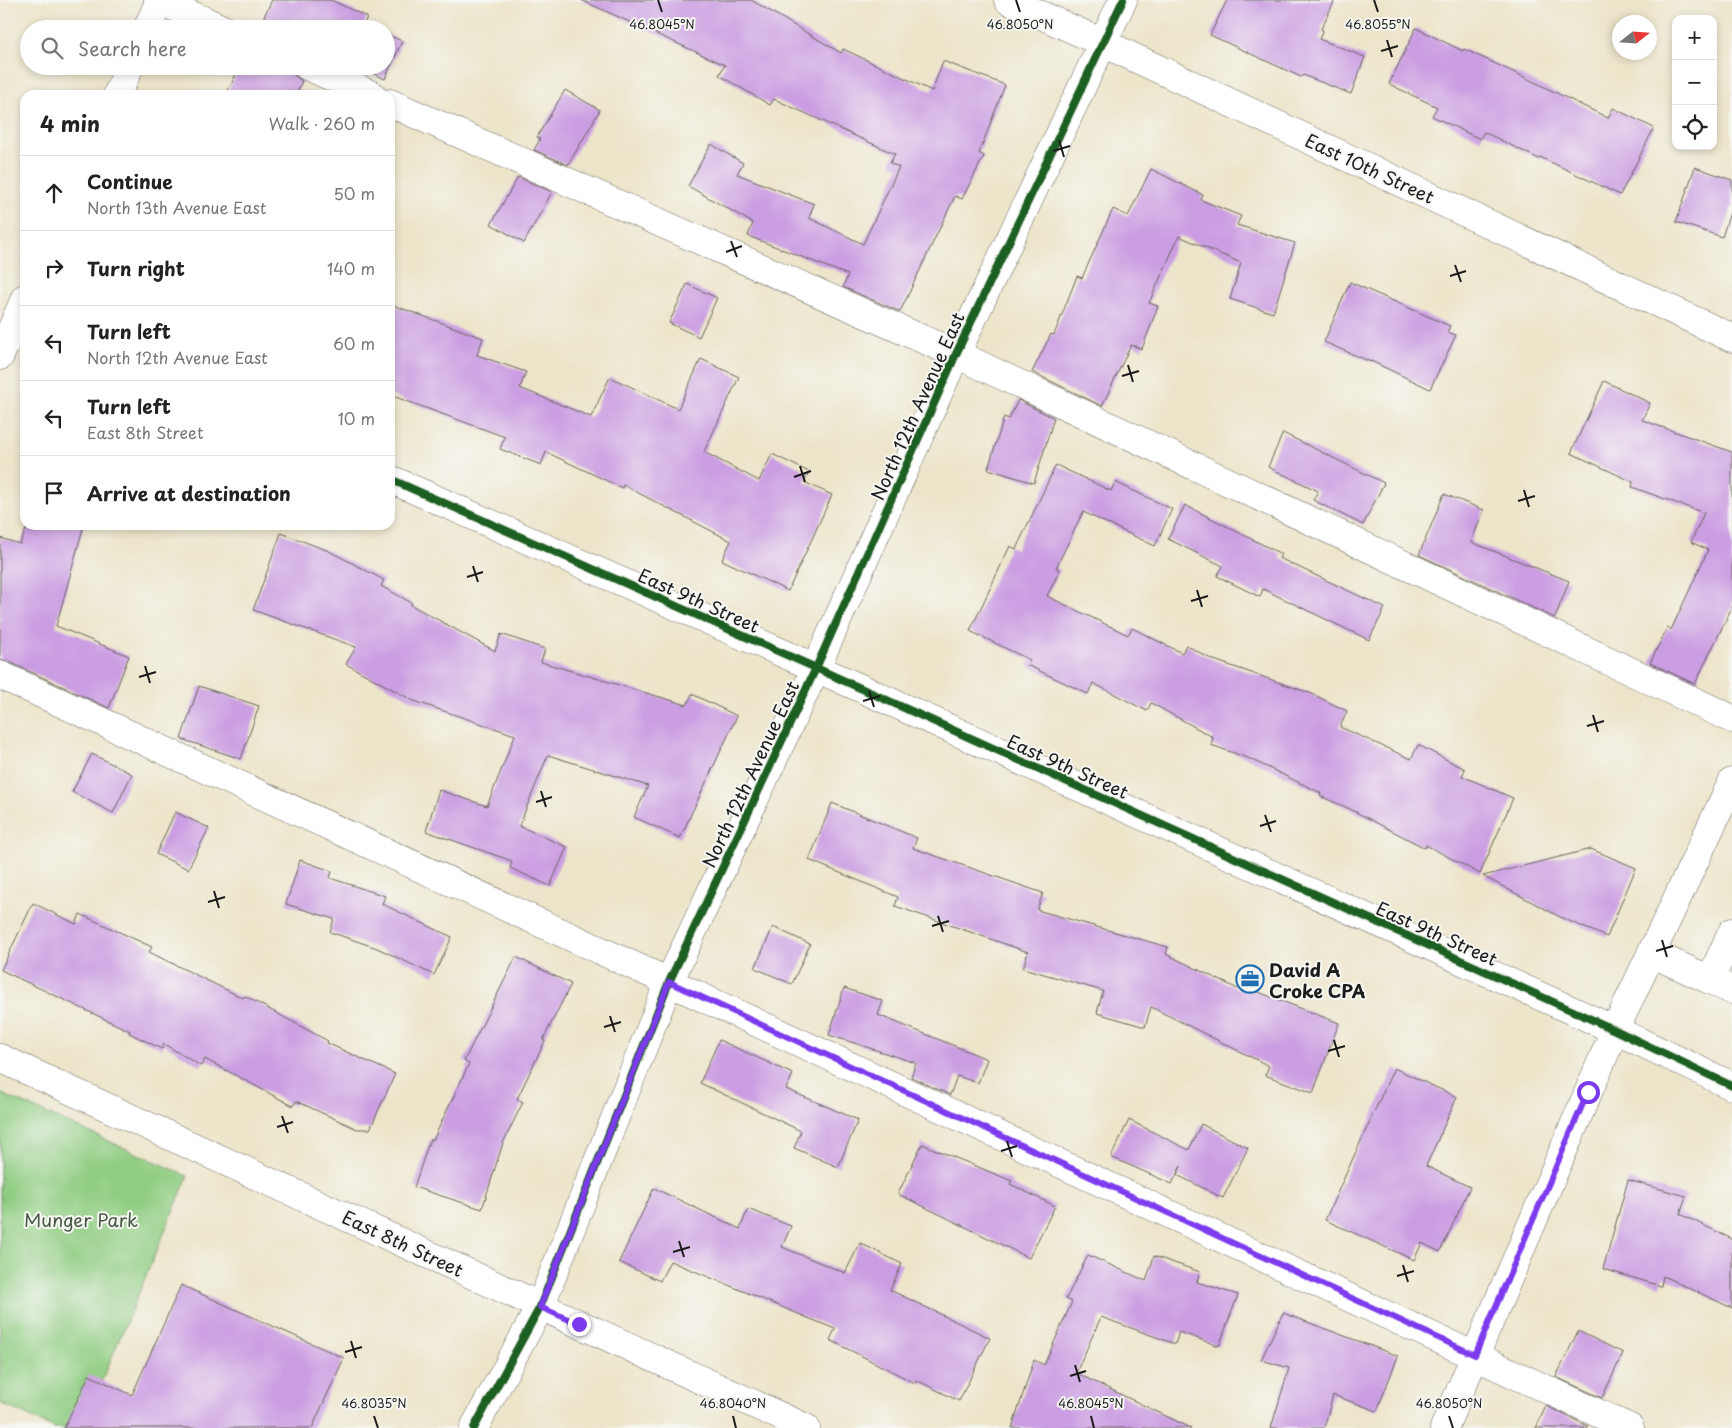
<!DOCTYPE html>
<meta charset="utf-8">
<style>
body{margin:0;font-family:"Playpen Sans",sans-serif;background:#f2f2f2;color:#222}
.controls{position:absolute;right:15px;top:15px;display:grid;overflow:hidden;border-radius:10px;box-shadow:0 2px 8px #0003}
.controls button{width:45px;height:45px;display:grid;place-items:center;padding:0;border:0;border-bottom:1px solid #e0e0e0;background:#fff;color:#222;font:25px sans-serif}
.compass{position:absolute;left:1612px;top:15px;width:45px;height:45px;border-radius:50%;background:#fff;box-shadow:0 2px 8px #0003;rotate:73deg}
.stop{position:absolute;width:15px;height:15px;margin:-11px;border:4px solid #7c3aed;border-radius:50%;background:#fff}
.stop.end{background:#7c3aed;border-color:#fff;box-shadow:0 1px 5px #0008}
.list{margin:0;padding:0;list-style:none}
h2{display:flex;justify-content:space-between;align-items:center;height:65px;margin:0;padding:0 20px;font-size:21px}
h2 small{font-size:16px;font-weight:400;color:#767676}
.list li{display:grid;grid-template-columns:32px 1fr auto;gap:15px;align-items:center;box-sizing:border-box;height:75px;padding:0 20px;border-top:1px solid #e0e0e0}
.list b{display:block;font-size:19px;white-space:nowrap}
.list p{margin:0;font-size:16px;white-space:nowrap;color:#767676}
.list em{font-size:16px;font-style:normal;color:#767676}
.icon{flex:none;width:28px;height:28px;fill:none;stroke:currentColor;stroke-width:2;stroke-linecap:round;stroke-linejoin:round}
.map{position:relative;flex:none;width:1732px;height:1428px;overflow:hidden}
.search{position:absolute;background:#fff;box-shadow:0 2px 8px #0003;left:20px;top:20px;width:375px;height:55px;display:flex;align-items:center;gap:12px;box-sizing:border-box;padding:0 18px;border-radius:28px;color:#767676;font-size:19px}
.panel{position:absolute;background:#fff;box-shadow:0 2px 8px #0003;left:20px;top:90px;width:375px;height:440px;border-radius:15px}
.map>svg:first-child{display:block}
</style>
<div class="map">
<svg width="1732" height="1428" viewBox="0 0 1732 1428">
<rect width="100%" height="100%" fill="#f6f6f2"/>
<filter id="ink" filterUnits="userSpaceOnUse"><feTurbulence type="fractalNoise" baseFrequency=".02" numOctaves="2"/><feDisplacementMap in="SourceGraphic" scale="10" xChannelSelector="R" yChannelSelector="G"/><feConvolveMatrix kernelMatrix="1 2 1 2 8 2 1 2 1" color-interpolation-filters="sRGB"/></filter>
<filter id="wash" filterUnits="userSpaceOnUse"><feTurbulence type="fractalNoise" baseFrequency=".0096" numOctaves="4" result="noise"/><feDisplacementMap in="SourceGraphic" scale="20" xChannelSelector="R" yChannelSelector="G"/><feGaussianBlur stdDeviation="1.12" result="paint"/><feColorMatrix in="noise" values="0 0 0 0 0 0 0 0 0 0 0 0 0 0 0 0 0 1.4 0 .05"/><feComposite in="paint" operator="in"/></filter>
<g filter="url(#wash)">
<rect width="100%" height="100%" fill="#ede5ca"/>
<polygon fill="#90cd82" stroke="#56744f" points="0,1093 188,1176 82,1428 55,1428 0,1403"/>
<g id="blocks">
<g fill="#cb9de2">
<polygon points="272,0 331,0 367,17 364,24 375,29 258,29"/>
<polygon points="581,0 751,0 841,53 843,49 932,91 943,61 1005,85 979,153 984,156 962,199 955,196 900,312 843,287 848,275 748,236 753,223 688,186 711,144 743,163 737,174 814,204 809,218 863,244 899,167 890,163 895,154 774,99 770,105 719,75 725,65"/>
<polygon points="1227,0 1335,0 1321,29 1323,30 1319,39 1365,57 1351,94 1303,75 1301,77 1210,35"/>
<polygon points="1416,28 1463,51 1464,49 1522,76 1608,118 1613,108 1654,128 1620,195 1540,157 1539,159 1484,132 1480,139 1432,116 1437,107 1389,84"/>
<polygon points="386,34 402,41 385,79 357,66 386,66"/>
<polygon points="240,66 292,66 294,75 302,81 296,95 226,95"/>
<polygon points="565,90 600,110 568,165 534,150 540,139 537,137"/>
<polygon points="1695,167 1732,180 1732,206 1722,237 1676,222"/>
<polygon points="1151,169 1203,195 1201,200 1241,216 1237,225 1295,243 1273,313 1230,299 1241,263 1179,236 1149,303 1158,306 1142,349 1131,345 1102,406 1032,372 1051,334 1054,335 1077,276 1082,278 1113,209 1128,216"/>
<polygon points="518,177 552,192 524,243 491,224"/>
<polygon points="1350,282 1450,326 1447,332 1456,335 1430,389 1371,361 1371,362 1324,342"/>
<polygon points="687,284 717,298 699,337 669,323"/>
<polygon points="390,304 483,338 477,355 526,372 520,388 591,417 610,377 678,409 701,359 739,377 704,452 759,481 772,454 809,472 804,482 832,495 788,591 722,560 731,541 623,485 622,488 546,452 541,465 500,449 505,437 390,395"/>
<polygon points="1604,381 1650,403 1642,420 1732,452 1732,607 1695,684 1650,663 1667,628 1671,630 1708,550 1691,542 1704,513 1632,487 1633,482 1571,453"/>
<polygon points="1018,400 1054,418 1034,483 988,469 1004,417 1009,419"/>
<polygon points="1283,433 1384,483 1363,525 1313,500 1318,491 1268,467"/>
<polygon points="1056,465 1111,491 1115,482 1172,509 1155,546 1083,512 1056,568 1060,570 1047,596 1128,635 1132,628 1182,653 1186,645 1211,659 1310,693 1347,711 1340,727 1411,759 1418,745 1465,769 1462,776 1513,798 1480,874 1426,845 1425,848 1350,809 1320,796 1321,793 1248,758 1211,745 1213,737 1151,703 1147,711 1093,683 1088,694 1027,665 1030,660 970,631 1010,546 1016,549"/>
<polygon points="1444,494 1484,510 1471,542 1569,581 1555,618 1419,555"/>
<polygon points="1185,505 1281,554 1279,558 1385,608 1369,640 1263,589 1260,597 1217,576 1223,566 1168,539"/>
<polygon points="28,525 84,525 56,626 129,656 109,708 7,661 0,660 0,538 20,544"/>
<polygon points="281,533 329,551 384,580 381,586 412,603 411,605 495,651 501,634 545,649 541,662 687,705 692,694 737,716 680,838 634,817 648,786 548,755 519,826 567,847 550,886 510,868 512,861 426,831 439,790 487,806 515,735 414,701 346,664 356,647 253,610"/>
<polygon points="199,686 259,706 241,759 181,739"/>
<polygon points="92,754 132,774 113,813 72,792"/>
<polygon points="832,803 917,838 913,848 1043,893 1037,910 1168,947 1166,954 1238,989 1240,985 1339,1023 1313,1093 1265,1075 1269,1066 1151,1007 1145,1027 1097,1013 1103,991 1023,968 1028,952 895,906 898,897 809,860"/>
<polygon points="175,812 209,828 188,869 156,854"/>
<polygon points="1591,849 1636,868 1607,937 1562,918 1483,876"/>
<polygon points="300,860 332,871 330,878 385,896 382,904 452,937 434,975 377,948 330,932 334,919 286,904"/>
<polygon points="33,903 76,924 80,914 152,947 149,952 243,998 245,996 328,1041 327,1043 395,1074 370,1129 357,1129 296,1101 293,1106 205,1059 201,1066 164,1044 162,1049 129,1033 130,1031 1,970"/>
<polygon points="773,927 810,944 792,984 755,968"/>
<polygon points="516,957 571,984 543,1040 545,1041 517,1099 523,1102 503,1143 482,1209 414,1187 430,1139 433,1140 469,1064 464,1061"/>
<polygon points="844,988 883,1001 878,1015 987,1059 978,1083 957,1076 950,1095 911,1077 916,1063 829,1035"/>
<polygon points="719,1040 793,1074 786,1089 858,1120 838,1167 794,1148 801,1131 700,1083"/>
<polygon points="1394,1068 1457,1097 1426,1166 1470,1187 1440,1252 1422,1243 1414,1260 1325,1220"/>
<polygon points="1129,1120 1189,1150 1201,1124 1248,1148 1223,1198 1177,1175 1181,1166 1172,1184 1111,1157"/>
<polygon points="922,1144 1012,1181 1010,1184 1055,1206 1029,1258 898,1194"/>
<polygon points="1628,1180 1686,1196 1680,1214 1732,1239 1732,1308 1663,1276 1661,1286 1603,1269"/>
<polygon points="654,1188 740,1229 748,1209 791,1226 782,1247 845,1273 860,1243 902,1264 890,1290 990,1338 959,1401 916,1380 915,1383 830,1340 835,1329 670,1261 660,1281 619,1262"/>
<polygon points="1088,1255 1146,1281 1154,1256 1200,1272 1197,1282 1238,1295 1219,1346 1179,1332 1175,1344 1101,1317 1076,1373 1191,1428 1012,1428 1034,1360 1044,1365 1072,1302 1066,1299"/>
<polygon points="181,1285 344,1358 312,1428 64,1428 89,1375 132,1395"/>
<polygon points="1283,1313 1398,1356 1377,1411 1333,1395 1324,1428 1271,1428 1289,1368 1261,1360"/>
<polygon points="1578,1331 1623,1353 1602,1398 1556,1377"/>
<polygon points="1546,1406 1588,1426 1587,1428 1536,1428"/>
</g>
</g>
</g>
<g filter="url(#ink)">
<use href="#blocks" fill-opacity="0" stroke="#656259" stroke-width="1"/>
<g fill="none" stroke-linecap="round" stroke-linejoin="round">
<g stroke="#656259" stroke-width="29">
<g id="minor">
<polyline points="158,0 223,29"/>
<polyline points="1008,0 1103,43 1732,338"/>
<polyline points="147,29 160,0"/>
<polyline points="307,66 372,95"/>
<polyline points="117,95 130,66"/>
<polyline points="390,103 956,354 1732,719"/>
<polyline points="0,356 25,298"/>
<polyline points="390,479 816,668 1615,1030 1732,1086"/>
<polyline points="0,675 669,982 1630,1428"/>
<polyline points="1651,953 1710,980 1732,932"/>
<polyline points="1710,980 1731,990"/>
<polyline points="0,1058 806,1428"/>
<polyline points="474,1428 540,1307 669,982 816,668 956,354 1123,0"/>
<polyline points="1444,1428 1615,1030 1732,782"/>
</g>
</g>
<use href="#minor" stroke="#fff" stroke-width="28"/>
<g stroke="#f6f6f2" stroke-width="11">
<g id="cycleway">
<polyline points="390,479 816,668 1615,1030 1732,1086"/>
<polyline points="474,1428 540,1307 669,982 816,668 956,354 1123,0"/>
</g>
</g>
<use href="#cycleway" stroke="#1b5e20" stroke-width="8"/>
</g>
</g>
<g fill="none" stroke-linecap="round" stroke-linejoin="round" filter="url(#ink)">
<polyline stroke="#7c3aed" stroke-width="6" points="579,1324 540,1307 669,982 1475,1355 1588,1092"/>
</g>
<path fill="none" stroke="#1c1c1c" stroke-width="2" d="M658 0 662 12M1016 0 1020 12M1374 0 1378 12M1387 40 1392 57M1381 51 1398 46M1059 140 1064 157M1053 151 1070 146M731 241 737 257M726 252 742 246M1455 265 1461 282M1450 276 1466 271M1128 365 1133 382M1122 376 1139 371M800 466 805 482M794 477 811 471M1524 490 1529 507M1518 501 1535 496M473 566 478 582M467 577 483 572M1197 590 1202 607M1191 601 1208 596M145 666 150 683M139 677 156 672M869 691 874 707M863 701 880 696M1593 715 1598 732M1587 726 1604 721M541 791 546 807M536 802 552 797M1265 815 1271 832M1260 826 1276 821M214 891 219 908M208 902 225 897M938 916 943 932M932 926 949 921M1662 940 1667 957M1656 951 1673 946M610 1016 615 1032M604 1027 621 1022M1334 1040 1339 1057M1328 1051 1345 1046M282 1116 288 1133M277 1127 293 1122M1007 1141 1012 1157M1001 1151 1017 1146M679 1241 684 1257M673 1252 690 1247M1403 1265 1408 1282M1397 1276 1414 1271M351 1341 356 1358M345 1352 362 1347M1075 1365 1080 1382M1070 1376 1086 1371M374 1416 378 1428M733 1416 736 1428M1091 1416 1094 1428M1449 1416 1453 1428"/>
<defs>
<g id="office-ring" transform="scale(1.4375)"><circle r="9.5" fill="#f6f6f2" stroke="#1f6fb2" stroke-width="1.5"/><path d="M-6-3h4V-5.5h4V-3h4V5H-6ZM-1-4.5V-3h2v-1.5ZM-6 0V1H6V0Z" fill="#1f6fb2"/></g>
</defs>
<g fill-rule="evenodd">
<use href="#office-ring" x="1250" y="979"/>
</g>
<g text-anchor="middle" dominant-baseline="central" stroke-width="4" stroke-linejoin="round" paint-order="stroke">
<g font-size="18" fill="#1c1c1c" stroke="#f6f6f2">
<text transform="translate(1370 168) rotate(25)">East 10th Street</text>
<text transform="translate(917 406) rotate(-66)">North 12th Avenue East</text>
<text transform="translate(699 600) rotate(24)">East 9th Street</text>
<text transform="translate(1068 766) rotate(24)">East 9th Street</text>
<text transform="translate(750 774) rotate(-65)">North 12th Avenue East</text>
<text transform="translate(1437 933) rotate(24)">East 9th Street</text>
<text transform="translate(403 1243) rotate(25)">East 8th Street</text>
</g>
<g font-size="18" font-weight="bold" fill="#1c1c1c" stroke="#f6f6f2" text-anchor="start">
<text x="1269" y="969">David A<tspan x="1269" dy="21">Croke CPA</tspan></text>
</g>
<g font-size="18" fill="#455a40" stroke="#f6f6f2">
<text x="81" y="1219">Munger Park</text>
</g>
</g>
<g font-size="12" text-anchor="middle" fill="#1c1c1c" stroke="#f6f6f2" stroke-width="4" stroke-linejoin="round" paint-order="stroke">
<text x="662" y="29">46.8045°N</text>
<text x="1020" y="29">46.8050°N</text>
<text x="1378" y="29">46.8055°N</text>
<text x="374" y="1408">46.8035°N</text>
<text x="733" y="1408">46.8040°N</text>
<text x="1091" y="1408">46.8045°N</text>
<text x="1449" y="1408">46.8050°N</text>
</g>
</svg>
<div class="controls">
<button>+</button>
<button>−</button>
<button><svg class="icon" aria-label="locate" viewBox="0 0 24 24"><circle cx="12" cy="12" r="6"/><path d="M12 2v4M12 18v4M2 12h4M18 12h4"/></svg></button>
</div>
<svg class="compass" viewBox="-18 -18 36 36"><path d="M0-13l5 13h-10z" fill="#e53935"/><path d="M0 13l5-13h-10z" fill="#767676"/></svg>
<div class="stop" style="left:1588px;top:1092px"></div>
<div class="stop end" style="left:579px;top:1324px"></div>
<div class="search"><svg class="icon" aria-label="search" viewBox="0 0 24 24"><circle cx="10" cy="10" r="6"/><path d="M15 15l6 6"/></svg>Search here</div>
<section class="panel">
<h2>4 min<small>Walk · 260 m</small></h2>
<ul class="list">
<li><svg class="icon" aria-label="ahead" viewBox="0 0 24 24"><path d="M12 20V5M6 11l6-6 6 6"/></svg><div><b>Continue</b><p>North 13th Avenue East</p></div><em>50 m</em></li>
<li><svg class="icon" aria-label="right" viewBox="0 0 24 24"><path d="M7 20v-9h11M14 6l5 5-5 5"/></svg><div><b>Turn right</b></div><em>140 m</em></li>
<li><svg class="icon" aria-label="left" viewBox="0 0 24 24"><path d="M17 20v-9H6M10 6l-5 5 5 5"/></svg><div><b>Turn left</b><p>North 12th Avenue East</p></div><em>60 m</em></li>
<li><svg class="icon" aria-label="left" viewBox="0 0 24 24"><path d="M17 20v-9H6M10 6l-5 5 5 5"/></svg><div><b>Turn left</b><p>East 8th Street</p></div><em>10 m</em></li>
<li><svg class="icon" aria-label="arrive" viewBox="0 0 24 24"><path d="M6 21V4h12l-3 4 3 4H6"/></svg><div><b>Arrive at destination</b></div></li>
</ul>
</section>
</div>
